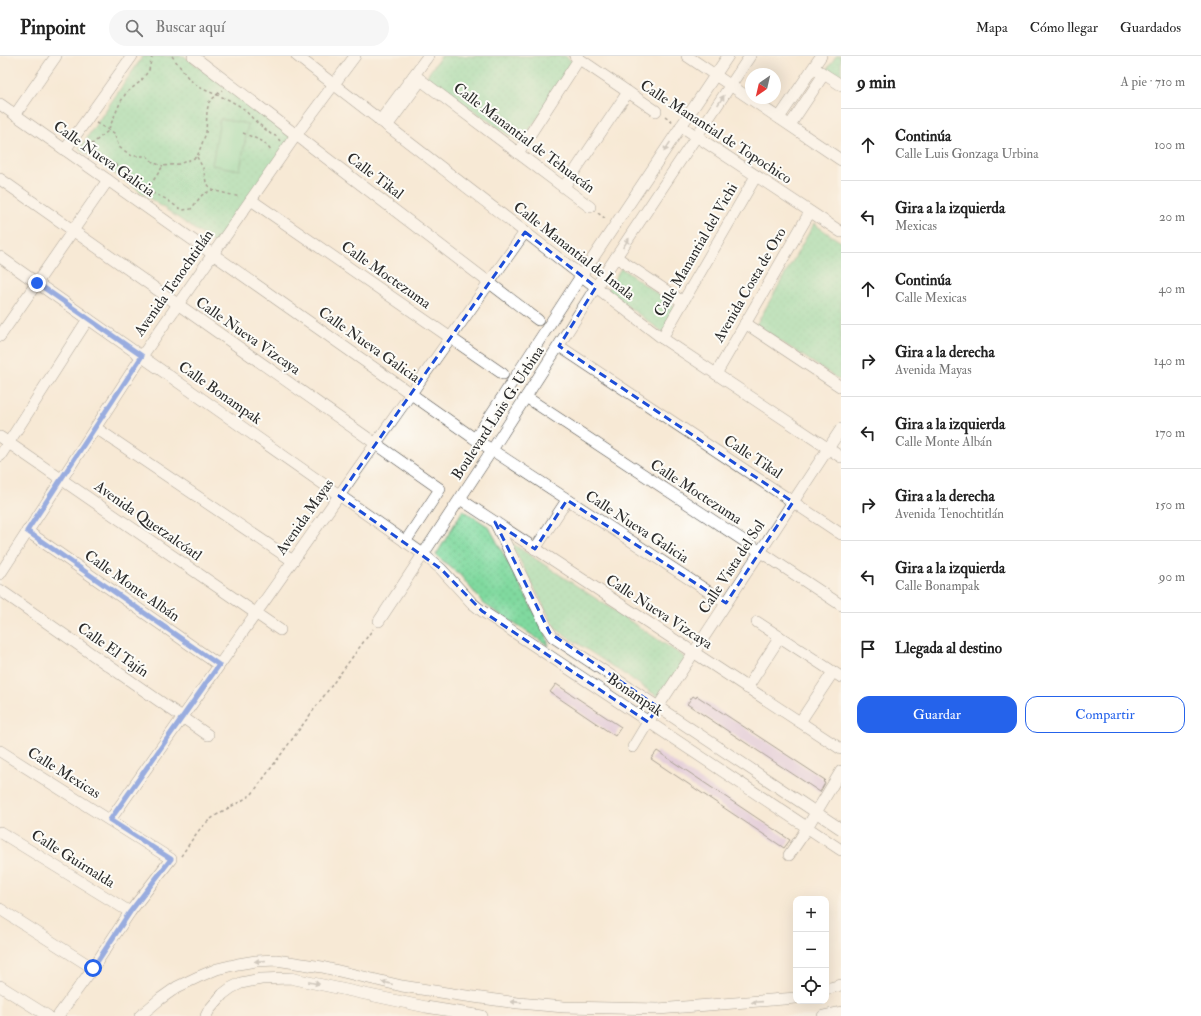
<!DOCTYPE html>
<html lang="es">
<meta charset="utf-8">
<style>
body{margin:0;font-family:"IM FELL Double Pica",serif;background:#f6f6f6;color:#222}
.controls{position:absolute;right:12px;bottom:12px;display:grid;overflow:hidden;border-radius:8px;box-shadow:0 4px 16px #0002}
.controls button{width:36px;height:36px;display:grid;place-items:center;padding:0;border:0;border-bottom:1px solid #e0e0e0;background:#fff;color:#222;font:20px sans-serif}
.compass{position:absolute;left:745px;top:12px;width:36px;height:36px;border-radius:50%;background:#fff;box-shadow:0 4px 16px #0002;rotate:214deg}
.stop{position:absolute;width:12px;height:12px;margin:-9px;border:3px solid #2563eb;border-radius:50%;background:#fff}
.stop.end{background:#2563eb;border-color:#fff;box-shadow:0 1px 4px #0008}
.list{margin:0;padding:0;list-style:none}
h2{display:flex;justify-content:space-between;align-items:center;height:52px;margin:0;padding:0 16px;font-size:17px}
h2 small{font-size:13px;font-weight:400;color:#767676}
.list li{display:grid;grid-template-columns:26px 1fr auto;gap:12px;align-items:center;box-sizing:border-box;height:72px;padding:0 16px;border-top:1px solid #e0e0e0}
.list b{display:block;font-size:15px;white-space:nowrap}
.list p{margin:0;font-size:13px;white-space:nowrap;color:#767676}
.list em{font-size:13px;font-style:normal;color:#767676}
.actions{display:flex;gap:8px;padding:12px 16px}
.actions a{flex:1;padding:9px 0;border:1px solid #2563eb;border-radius:12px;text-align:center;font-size:14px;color:#2563eb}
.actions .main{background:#2563eb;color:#fff}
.icon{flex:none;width:22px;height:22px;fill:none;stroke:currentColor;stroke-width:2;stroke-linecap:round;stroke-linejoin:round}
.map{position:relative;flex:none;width:841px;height:960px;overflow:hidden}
header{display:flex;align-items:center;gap:24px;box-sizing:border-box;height:56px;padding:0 20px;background:#fff;border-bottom:1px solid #e0e0e0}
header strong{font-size:19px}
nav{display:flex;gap:22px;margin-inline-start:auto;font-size:14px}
.search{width:280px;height:36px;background:#f6f6f6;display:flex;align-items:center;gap:10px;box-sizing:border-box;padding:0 14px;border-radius:22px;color:#767676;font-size:15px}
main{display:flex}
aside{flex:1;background:#fff}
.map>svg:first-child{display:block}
</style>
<header>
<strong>Pinpoint</strong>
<div class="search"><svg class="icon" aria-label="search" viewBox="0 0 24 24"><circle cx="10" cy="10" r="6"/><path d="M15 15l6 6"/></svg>Buscar aquí</div>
<nav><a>Mapa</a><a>Cómo llegar</a><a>Guardados</a></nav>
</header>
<main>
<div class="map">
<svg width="841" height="960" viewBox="0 0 841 960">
<defs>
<pattern id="green-dots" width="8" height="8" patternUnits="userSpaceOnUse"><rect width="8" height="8" fill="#80d99f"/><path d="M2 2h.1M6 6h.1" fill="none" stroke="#6fba89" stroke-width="1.8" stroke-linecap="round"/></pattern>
</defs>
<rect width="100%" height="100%" fill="#fdfcf7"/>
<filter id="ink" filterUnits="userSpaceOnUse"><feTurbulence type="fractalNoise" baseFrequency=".025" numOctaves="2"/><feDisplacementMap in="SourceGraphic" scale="8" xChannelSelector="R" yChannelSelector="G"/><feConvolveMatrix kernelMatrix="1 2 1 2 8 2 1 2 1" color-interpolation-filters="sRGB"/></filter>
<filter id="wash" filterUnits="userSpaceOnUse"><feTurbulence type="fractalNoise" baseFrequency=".012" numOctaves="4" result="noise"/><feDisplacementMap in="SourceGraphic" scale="16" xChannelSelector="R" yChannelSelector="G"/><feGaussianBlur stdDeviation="0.9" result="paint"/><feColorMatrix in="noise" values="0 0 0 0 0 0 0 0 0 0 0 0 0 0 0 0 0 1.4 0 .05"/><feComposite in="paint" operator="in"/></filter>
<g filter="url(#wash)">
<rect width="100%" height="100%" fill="#f7e9d5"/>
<g fill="url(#green-dots)" stroke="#568265">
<polygon points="143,0 184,0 292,81 217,189 79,93"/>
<polygon points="441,0 565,0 576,8 520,87 426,21"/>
<polygon points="836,0 841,0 841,23 827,14"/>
<polygon points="814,168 841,186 841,325 756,269"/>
<polygon points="621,212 678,252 664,277 607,235"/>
<polygon points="463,454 489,471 546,578 549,590 484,548 460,519 436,499"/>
<polygon points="510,486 686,602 660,642 556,573"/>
</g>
<polygon fill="#80d99f" stroke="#568265" points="220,63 248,68 240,114 212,109"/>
<g id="blocks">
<g fill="#ccade0">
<polygon points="556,628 621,671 615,680 550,636"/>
<polygon points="693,640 696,642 697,640 825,724 823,726 825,727 820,736 687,648"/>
<polygon points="657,695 790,784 784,792 651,703"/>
</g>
</g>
</g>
<g filter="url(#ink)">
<use href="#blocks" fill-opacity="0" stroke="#4a4844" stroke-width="1"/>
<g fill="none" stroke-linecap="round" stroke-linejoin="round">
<g stroke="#4a4844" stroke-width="12">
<g id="minor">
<polyline points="193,0 538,264"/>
<polyline points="297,0 662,282 841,401"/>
<polyline points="575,0 656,55"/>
<polyline points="687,0 841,104"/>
<polyline points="819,15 841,29"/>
<polyline points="414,19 590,151"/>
<polyline points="0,48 475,383 726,547"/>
<polyline points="15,59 56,0"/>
<polyline points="779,62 821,0"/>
<polyline points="380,65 428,0"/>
<polyline points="790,69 824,18"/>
<polyline points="387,70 421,24"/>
<polyline points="681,70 841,176"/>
<polyline points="65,94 132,0"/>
<polyline points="518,97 579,3"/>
<polyline points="0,123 440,433 405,486"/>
<polyline points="564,131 628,36"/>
<polyline points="251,144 503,318"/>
<polyline points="0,201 423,498 441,513 472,547 482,555 841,794"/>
<polyline points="616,201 683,246"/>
<polyline points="745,267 841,331"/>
<polyline points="0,280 108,124"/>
<polyline points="662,282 756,120"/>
<polyline points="559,290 841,478"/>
<polyline points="716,318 810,156"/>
<polyline points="526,341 841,549"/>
<polyline points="96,372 293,505"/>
<polyline points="0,381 280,574"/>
<polyline points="475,383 581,220 728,0"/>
<polyline points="0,400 88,263"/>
<polyline points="460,443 841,693"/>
<polyline points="495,466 547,572 553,581 841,773"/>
<polyline points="27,475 219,609"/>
<polyline points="535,493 567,444"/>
<polyline points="0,518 142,300 296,79 355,0"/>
<polyline points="0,534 208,679"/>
<polyline points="379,565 492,394 596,231 750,0"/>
<polyline points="757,566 841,621"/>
<polyline points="747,632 780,581"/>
<polyline points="800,666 833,616"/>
<polyline points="633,691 648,666 841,373"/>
<polyline points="0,695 171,803 130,856 93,912 58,960"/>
<polyline points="110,764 525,176"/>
<polyline points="0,776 130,856"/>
<polyline points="789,799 800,783 841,715"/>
<polyline points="0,853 93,912"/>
<polyline points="0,930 48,960"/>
<polyline points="826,933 841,929"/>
<polyline points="140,960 160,943 177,931 198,921 217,913 238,908 256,905 276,904 322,911 402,930 459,939 518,947 564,951 658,953 796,942"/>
<polyline points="206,960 209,954 223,938 231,932 241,927 261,923 290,922 426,951 482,960"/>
<polyline points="823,960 841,956"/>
</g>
</g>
<g stroke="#4a4844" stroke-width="1.5" stroke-dasharray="3 3" stroke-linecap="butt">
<polyline points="152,0 149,14 141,25 126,37 120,47 108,75 91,89 92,95 96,100 113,107 120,112 133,127 139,131 166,143 177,151 183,154 191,153 202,139 212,134"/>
<polyline points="172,0 189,23 200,32 227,43 238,49 244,53 254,64 272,79 276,80 280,85"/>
<polyline points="665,60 673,66"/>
<polyline points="96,67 114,77 119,91 132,100 147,100 154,107 163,110"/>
<polyline points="243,77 264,86 272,96"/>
<polyline points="197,101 203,112 206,126 212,134 240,141"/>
<polyline points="147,134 163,110 179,108 197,101 206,77 207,55 209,46 222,34"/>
<polyline points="598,157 607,164"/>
<path d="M181 800C189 789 196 776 206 767 219 755 237 749 252 738L373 573"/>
</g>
<use href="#minor" stroke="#fff" stroke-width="11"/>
</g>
<defs><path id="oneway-solid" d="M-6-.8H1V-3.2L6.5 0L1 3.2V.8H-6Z"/></defs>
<g fill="#a0a0a0">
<use href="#oneway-solid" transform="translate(721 44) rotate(-56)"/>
<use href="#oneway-solid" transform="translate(667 91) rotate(124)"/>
<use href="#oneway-solid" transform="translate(626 187) rotate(-56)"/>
<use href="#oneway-solid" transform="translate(260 905) rotate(175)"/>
<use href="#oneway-solid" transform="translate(314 927) rotate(11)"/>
<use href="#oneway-solid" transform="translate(387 927) rotate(-166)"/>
<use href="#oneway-solid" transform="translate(516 946) rotate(-174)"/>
<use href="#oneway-solid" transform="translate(757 946) rotate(176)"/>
</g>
</g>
<g fill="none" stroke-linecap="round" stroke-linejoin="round" filter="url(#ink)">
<polyline stroke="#2563eb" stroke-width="5" points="37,227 142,300 27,475 219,609 110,764 171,803 130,856 93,912"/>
</g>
<path d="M0 0H841V960H0ZM525 176 596 231 559 290 793 446 726 547 567 444 535 493 495 466 550 577 658 651 648 666 482 555 441 513 339 440Z" fill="#f7e9d5" fill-opacity=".55" fill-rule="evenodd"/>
<path fill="none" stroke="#1d4ed8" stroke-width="3" stroke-dasharray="8 5" stroke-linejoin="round" d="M525 176 596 231 559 290 793 446 726 547 567 444 535 493 495 466 550 577 658 651 648 666 482 555 441 513 339 440Z"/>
<g text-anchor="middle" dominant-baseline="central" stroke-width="4" stroke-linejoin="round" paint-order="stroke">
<g font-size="15" fill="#2b2b2b" stroke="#fdfcf7">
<text transform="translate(716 76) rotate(33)">Calle Manantial de Topochico</text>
<text transform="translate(524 82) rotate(37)">Calle Manantial de Tehuacán</text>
<text transform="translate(104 103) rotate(35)">Calle Nueva Galicia</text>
<text transform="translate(375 120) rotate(37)">Calle Tikal</text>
<text transform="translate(696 194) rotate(-60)">Calle Manantial del Vichi</text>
<text transform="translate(574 195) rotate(38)">Calle Manantial de Imala</text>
<text transform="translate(386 219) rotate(35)">Calle Moctezuma</text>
<text transform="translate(174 227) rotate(-55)">Avenida Tenochtitlán</text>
<text transform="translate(750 229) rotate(-60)">Avenida Costa de Oro</text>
<text transform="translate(248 280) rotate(35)">Calle Nueva Vizcaya</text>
<text transform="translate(369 289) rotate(35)">Calle Nueva Galicia</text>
<text transform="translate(220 337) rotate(35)">Calle Bonampak</text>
<text transform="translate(498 357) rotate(-57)">Boulevard Luis G. Urbina</text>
<text transform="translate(753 401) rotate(33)">Calle Tikal</text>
<text transform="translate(696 436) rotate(33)">Calle Moctezuma</text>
<text transform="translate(305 461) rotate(-55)">Avenida Mayas</text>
<text transform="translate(148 465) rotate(35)">Avenida Quetzalcóatl</text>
<text transform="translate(637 471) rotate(33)">Calle Nueva Galicia</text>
<text transform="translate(732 511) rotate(-57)">Calle Vista del Sol</text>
<text transform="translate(132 530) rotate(35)">Calle Monte Albán</text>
<text transform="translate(659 556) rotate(33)">Calle Nueva Vizcaya</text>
<text transform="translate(113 594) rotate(35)">Calle El Tajín</text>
<text transform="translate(635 639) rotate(34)">Bonampak</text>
<text transform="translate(64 717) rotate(32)">Calle Mexicas</text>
<text transform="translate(73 803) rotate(32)">Calle Guirnalda</text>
</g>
</g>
</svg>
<div class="controls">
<button>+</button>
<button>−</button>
<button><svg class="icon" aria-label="locate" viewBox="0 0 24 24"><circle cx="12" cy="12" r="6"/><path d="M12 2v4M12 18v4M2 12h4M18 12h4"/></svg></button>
</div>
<svg class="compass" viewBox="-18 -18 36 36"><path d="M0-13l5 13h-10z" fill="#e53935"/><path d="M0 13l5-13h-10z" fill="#767676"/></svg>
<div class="stop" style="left:93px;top:912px"></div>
<div class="stop end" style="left:37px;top:227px"></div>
</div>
<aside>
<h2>9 min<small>A pie · 710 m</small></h2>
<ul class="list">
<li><svg class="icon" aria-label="ahead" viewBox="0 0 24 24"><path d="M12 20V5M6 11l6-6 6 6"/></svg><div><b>Continúa</b><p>Calle Luis Gonzaga Urbina</p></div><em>100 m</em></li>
<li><svg class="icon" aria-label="left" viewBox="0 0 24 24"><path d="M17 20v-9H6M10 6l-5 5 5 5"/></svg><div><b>Gira a la izquierda</b><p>Mexicas</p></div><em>20 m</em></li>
<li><svg class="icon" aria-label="ahead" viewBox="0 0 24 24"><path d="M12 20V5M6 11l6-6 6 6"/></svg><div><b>Continúa</b><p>Calle Mexicas</p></div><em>40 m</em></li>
<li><svg class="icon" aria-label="right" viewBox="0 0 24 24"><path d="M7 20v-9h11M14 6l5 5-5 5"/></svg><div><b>Gira a la derecha</b><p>Avenida Mayas</p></div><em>140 m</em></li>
<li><svg class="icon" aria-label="left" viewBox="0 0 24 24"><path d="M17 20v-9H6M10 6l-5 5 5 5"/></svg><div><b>Gira a la izquierda</b><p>Calle Monte Albán</p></div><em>170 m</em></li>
<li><svg class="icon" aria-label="right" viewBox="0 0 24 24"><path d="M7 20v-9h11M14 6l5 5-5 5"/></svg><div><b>Gira a la derecha</b><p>Avenida Tenochtitlán</p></div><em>150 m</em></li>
<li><svg class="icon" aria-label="left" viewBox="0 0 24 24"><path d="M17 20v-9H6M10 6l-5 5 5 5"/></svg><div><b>Gira a la izquierda</b><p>Calle Bonampak</p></div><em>90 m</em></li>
<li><svg class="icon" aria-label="arrive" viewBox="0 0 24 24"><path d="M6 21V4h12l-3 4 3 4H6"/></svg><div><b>Llegada al destino</b></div></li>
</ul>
<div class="actions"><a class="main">Guardar</a><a>Compartir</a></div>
</aside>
</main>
